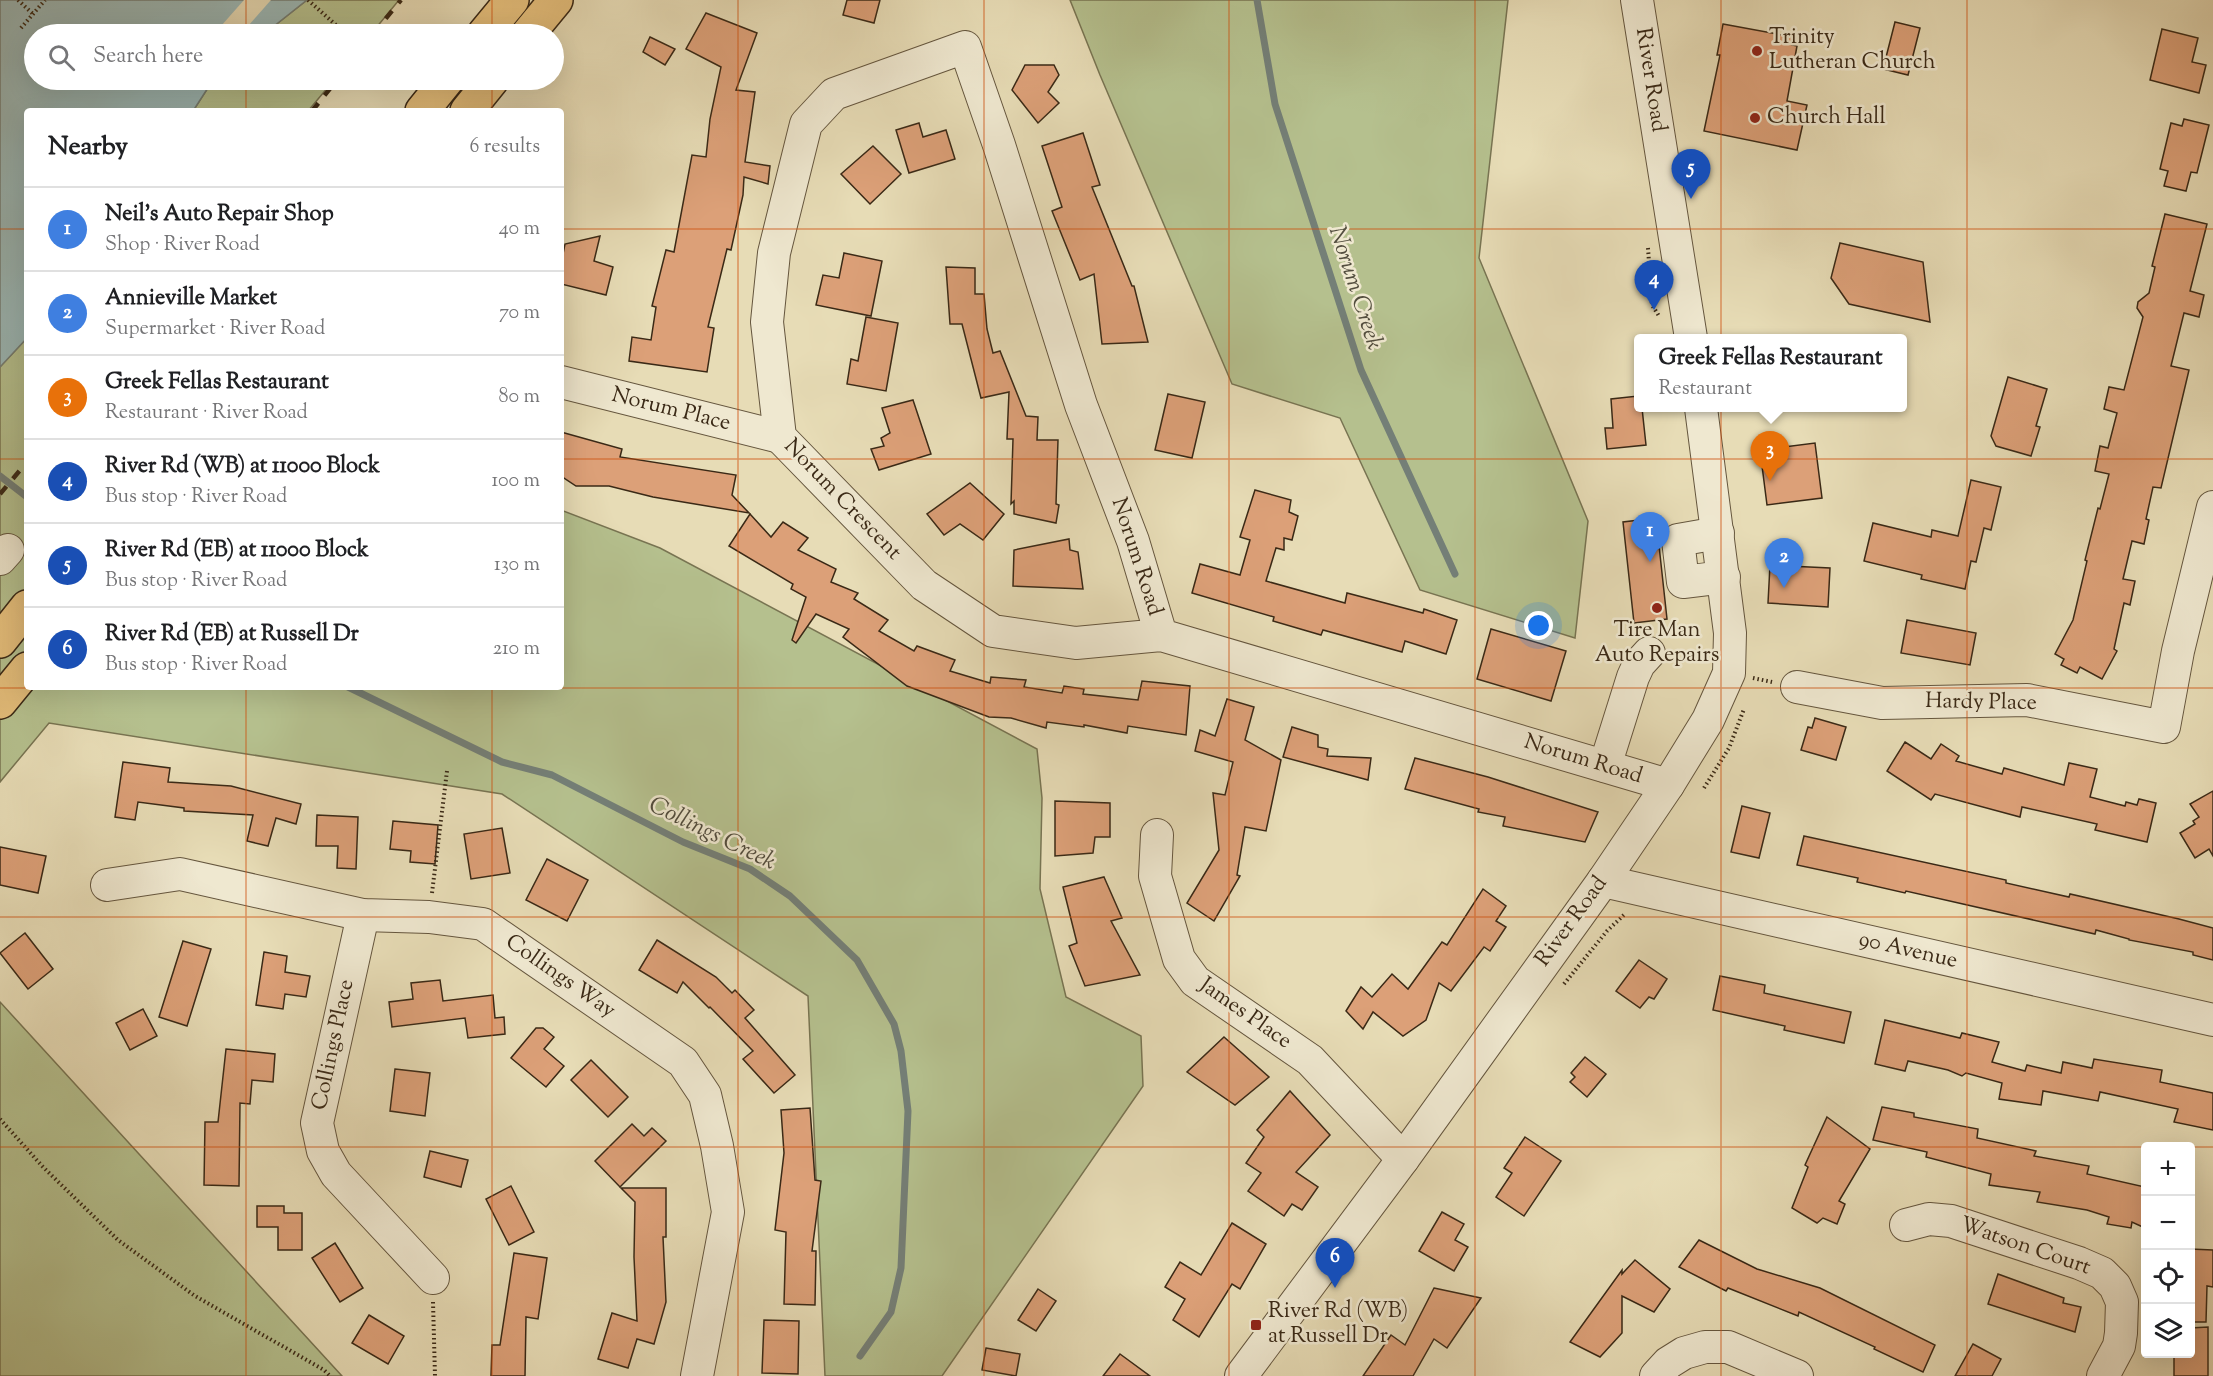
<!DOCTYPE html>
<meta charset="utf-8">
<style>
body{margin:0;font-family:"Sorts Mill Goudy",serif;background:#f2f2f2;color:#202124}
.controls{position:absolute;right:18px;bottom:18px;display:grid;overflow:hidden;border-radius:6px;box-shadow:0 6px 24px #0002}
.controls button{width:54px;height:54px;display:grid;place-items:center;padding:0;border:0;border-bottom:2px solid #e0e0e0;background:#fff;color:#202124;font:30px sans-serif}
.you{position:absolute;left:1539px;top:626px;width:21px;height:21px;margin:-15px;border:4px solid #fff;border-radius:50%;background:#1a73e8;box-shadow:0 0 0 9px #1a73e833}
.badge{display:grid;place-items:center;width:39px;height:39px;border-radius:50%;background:#d93025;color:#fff;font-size:20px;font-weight:700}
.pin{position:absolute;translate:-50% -50px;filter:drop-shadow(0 2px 3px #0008)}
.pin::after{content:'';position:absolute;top:32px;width:21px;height:18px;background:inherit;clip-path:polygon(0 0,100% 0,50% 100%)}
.popup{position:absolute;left:1634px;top:334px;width:273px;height:78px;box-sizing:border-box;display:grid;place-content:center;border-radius:6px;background:#fff;filter:drop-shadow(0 2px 4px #0005);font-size:20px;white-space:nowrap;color:#757577}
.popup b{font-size:22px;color:#202124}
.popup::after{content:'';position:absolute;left:50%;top:100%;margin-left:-12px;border:12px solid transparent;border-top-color:#fff}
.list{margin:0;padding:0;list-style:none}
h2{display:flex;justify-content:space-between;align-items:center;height:78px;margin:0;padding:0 24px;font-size:26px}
h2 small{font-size:20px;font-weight:400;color:#757577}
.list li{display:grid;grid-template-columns:39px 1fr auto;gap:18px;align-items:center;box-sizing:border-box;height:84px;padding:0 24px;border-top:2px solid #e0e0e0}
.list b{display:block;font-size:22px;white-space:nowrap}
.list p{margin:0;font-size:20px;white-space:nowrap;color:#757577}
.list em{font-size:20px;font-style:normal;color:#757577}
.icon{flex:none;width:33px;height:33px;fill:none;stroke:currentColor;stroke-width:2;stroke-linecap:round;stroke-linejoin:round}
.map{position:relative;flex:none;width:2213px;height:1376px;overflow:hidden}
.search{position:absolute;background:#fff;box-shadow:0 6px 24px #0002;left:24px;top:24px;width:540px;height:66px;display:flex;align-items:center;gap:15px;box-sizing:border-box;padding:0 21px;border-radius:33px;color:#757577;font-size:22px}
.panel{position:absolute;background:#fff;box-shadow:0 6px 24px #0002;left:24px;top:108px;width:540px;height:582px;border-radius:6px}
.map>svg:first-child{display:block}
</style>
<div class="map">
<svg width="2213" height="1376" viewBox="0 0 2213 1376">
<rect width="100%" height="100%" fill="#e7dcb6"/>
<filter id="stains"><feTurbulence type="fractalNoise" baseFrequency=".00333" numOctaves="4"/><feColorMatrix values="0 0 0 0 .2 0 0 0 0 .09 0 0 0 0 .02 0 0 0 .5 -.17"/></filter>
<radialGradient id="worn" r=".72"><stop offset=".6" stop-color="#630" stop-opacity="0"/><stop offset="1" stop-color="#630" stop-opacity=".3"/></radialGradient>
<g fill="#b5c08e" stroke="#787452" stroke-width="1.5">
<polygon points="307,0 399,0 371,34 264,34"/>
<polygon points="1070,0 1508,0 1479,258 1588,521 1575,638 1420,590 1340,418 1232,384 1100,75"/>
<polygon points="213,80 334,80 308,111 193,111"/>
<polygon points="27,338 27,687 561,687 561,510 660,548 1037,749 1042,798 1040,889 1066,997 1141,1036 1143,1086 942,1376 825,1376 808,996 502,794 49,723 0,782 0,367"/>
<polygon points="0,1002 342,1376 0,1376"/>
</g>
<polygon fill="#9bb9b8" stroke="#747f77" stroke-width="1.5" points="0,0 307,0 264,34 34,34 34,80 213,80 193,111 27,111 27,338 0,367"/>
<polygon fill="#e7dcb6" points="244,0 271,0 241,34 214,34"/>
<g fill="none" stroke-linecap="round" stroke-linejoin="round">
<g stroke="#747f77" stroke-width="7">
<polyline points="1257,0 1275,104 1361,370 1455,574"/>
<polyline points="0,476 27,497"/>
<polyline points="348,687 502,762 552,775 683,842 750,869 790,896 857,960 894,1024 901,1051 908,1111 901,1268 891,1312 860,1356"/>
</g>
</g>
<g fill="#dca078" stroke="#3a2916" stroke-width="1.5">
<polygon points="847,0 880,0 874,23 843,15"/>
<polygon points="706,13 757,33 736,90 755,92 745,162 770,166 768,184 744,177 743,195 731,250 727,249 708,327 714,328 707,372 629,361 632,337 651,340 656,307 652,306 666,250 674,252 692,155 706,157 710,119 721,67 686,49"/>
<polygon points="1895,22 1920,28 1908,75 1883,69"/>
<polygon points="1723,24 1793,37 1792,45 1797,46 1787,101 1807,105 1797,150 1704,131 1720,55 1717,55"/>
<polygon points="2162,29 2198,38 2192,62 2206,65 2199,93 2150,80"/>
<polygon points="650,37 675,49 665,65 643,52"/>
<polygon points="1025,65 1054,65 1059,75 1048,92 1059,103 1038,123 1012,90"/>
<polygon points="2184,119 2209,125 2197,173 2191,172 2186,191 2164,186 2168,171 2160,169 2171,123 2182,126"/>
<polygon points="919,123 923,137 946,130 955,159 909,173 896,130"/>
<polygon points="1083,133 1100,185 1092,187 1132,286 1134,286 1148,342 1102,344 1094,274 1080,280 1052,211 1062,207 1042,146"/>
<polygon points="873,146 901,174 870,204 841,174"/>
<polygon points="2165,214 2207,224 2190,291 2204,295 2199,317 2184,313 2171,366 2189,370 2161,488 2153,487 2146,519 2149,520 2144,544 2132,541 2123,579 2135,581 2130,605 2124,603 2114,649 2117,651 2102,679 2080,667 2077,673 2061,665 2064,659 2055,654 2073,620 2087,561 2085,560 2098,508 2100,509 2109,474 2095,471 2100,446 2108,448 2117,413 2104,409 2109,387 2124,390 2143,317 2137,308 2138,302 2149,293 2155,267 2152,266"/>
<polygon points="600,236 594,261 613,267 606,295 561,284 561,264 565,244"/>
<polygon points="1840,243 1923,262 1930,322 1849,304 1831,278"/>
<polygon points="844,253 882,261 871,316 816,305 823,275 839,278"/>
<polygon points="946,267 975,268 975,294 984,294 987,329 993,353 1000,351 1026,416 1038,417 1037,440 1058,440 1056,504 1059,505 1056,523 1014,514 1014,501 1011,504 1013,439 1007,439 1009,392 981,398 962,324 950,324"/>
<polygon points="866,317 898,323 886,391 847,384 851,359 858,361"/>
<polygon points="2008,377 2047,389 2036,426 2040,427 2031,456 1996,446 1991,436"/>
<polygon points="1168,394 1205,402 1192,458 1155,450"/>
<polygon points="1638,396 1638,408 1642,408 1646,445 1607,449 1605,428 1613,428 1611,399"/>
<polygon points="913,400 931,454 879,470 871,449 884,446 881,438 890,433 882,408"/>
<polygon points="561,432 622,449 620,457 736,475 732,495 749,513 653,497 609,486 576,486 561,476"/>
<polygon points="1815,443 1822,498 1767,505 1760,450"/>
<polygon points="1971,480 2001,487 1991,530 1984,528 1976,562 1971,561 1965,589 1921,579 1922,575 1864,561 1873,523 1931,537 1932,530 1958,536"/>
<polygon points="970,483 1004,514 983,540 960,524 944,535 927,514"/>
<polygon points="1255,490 1291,500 1289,512 1298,516 1292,540 1284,538 1284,550 1276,548 1266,581 1345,603 1347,593 1423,613 1424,609 1457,620 1446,654 1405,641 1402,652 1323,630 1321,635 1273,621 1274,617 1192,593 1200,564 1240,575 1250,540 1240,537"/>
<polygon points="750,514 771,537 783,522 808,538 798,550 836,569 831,582 858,593 854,599 888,620 879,631 914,651 917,646 955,660 950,671 990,683 991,677 1026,680 1024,687 1062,693 1064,686 1084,689 1083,694 1138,700 1142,681 1190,686 1186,735 1128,726 1127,733 1084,725 1084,727 1047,722 1046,728 1011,718 989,717 907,686 843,637 849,629 816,614 796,643 792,640 806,597 791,589 793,584 729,546"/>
<polygon points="1656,518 1667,619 1634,623 1623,522"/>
<polygon points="1069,539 1070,550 1078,552 1083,589 1013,586 1014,550"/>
<polygon points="1770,565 1830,568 1828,607 1768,603"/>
<polygon points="1907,620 1976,633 1970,665 1901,653"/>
<polygon points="1491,629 1566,651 1551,701 1477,679"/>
<polygon points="1227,699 1254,707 1245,740 1281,760 1266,831 1245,827 1237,875 1240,876 1214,921 1187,903 1219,850 1213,793 1225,795 1233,762 1195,751 1200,730 1215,736"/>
<polygon points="1815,718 1846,727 1836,760 1801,750 1808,727 1812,728"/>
<polygon points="1292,727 1318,735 1318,747 1328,749 1327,756 1371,758 1368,780 1283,757"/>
<polygon points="1905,742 1931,759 1941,744 1959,756 1956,761 2002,774 2004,768 2064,785 2069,763 2097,769 2090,797 2125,806 2126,802 2137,805 2139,799 2156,803 2147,842 2095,830 2097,824 2022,807 2020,817 1935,794 1931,800 1887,771"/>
<polygon points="1415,758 1488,777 1598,812 1585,842 1503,826 1505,817 1478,812 1479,809 1405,789"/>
<polygon points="123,762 170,768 168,782 231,786 301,804 296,824 276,818 268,846 247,841 253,815 184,811 184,808 138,802 135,820 115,817"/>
<polygon points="2213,791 2213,856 2209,849 2195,858 2180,833 2195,824 2193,821 2199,817 2190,804"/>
<polygon points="1055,801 1110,803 1110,837 1095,837 1093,853 1055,856"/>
<polygon points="1742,806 1770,813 1759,858 1731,852"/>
<polygon points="317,815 358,817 356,869 337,868 338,846 316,846"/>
<polygon points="393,821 438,825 435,864 410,862 411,851 390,849"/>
<polygon points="502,828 510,873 471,879 464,834"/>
<polygon points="1804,836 2006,880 2006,883 2069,897 2070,894 2179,919 2213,928 2213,960 2193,955 2193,952 2129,940 2129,939 2096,930 2095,934 1906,891 1905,893 1857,882 1858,878 1797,865"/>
<polygon points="0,847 46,856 38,893 0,885"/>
<polygon points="547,859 588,880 567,921 526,900"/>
<polygon points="1104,877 1122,918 1111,921 1140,975 1085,986 1069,946 1077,943 1063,887"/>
<polygon points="1483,889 1506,906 1496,921 1506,927 1490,951 1484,947 1451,991 1439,983 1426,1020 1403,1036 1373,1012 1363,1029 1346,1011 1361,987 1372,997 1392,974 1408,989 1442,942 1447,945"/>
<polygon points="25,933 53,969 28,989 0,953"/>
<polygon points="657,940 716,977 732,993 735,990 754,1010 745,1018 795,1075 774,1093 743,1059 753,1051 710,1007 709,1008 683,982 677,993 639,970"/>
<polygon points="183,941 211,949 187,1026 159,1017"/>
<polygon points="264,952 287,956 285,972 310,976 306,997 285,994 283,1009 256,1005"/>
<polygon points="1639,960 1667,979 1654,999 1649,997 1640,1008 1616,991"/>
<polygon points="1720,976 1765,985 1764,993 1851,1012 1844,1043 1784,1030 1785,1026 1713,1010"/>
<polygon points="440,980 443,1001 493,995 495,1018 504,1017 505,1034 468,1038 465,1018 392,1027 389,1002 413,999 411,983"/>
<polygon points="143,1009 157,1036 130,1050 116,1023"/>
<polygon points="1885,1020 1960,1038 1962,1033 1999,1042 1992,1062 2025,1071 2027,1065 2061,1073 2063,1062 2092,1068 2094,1059 2162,1070 2160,1082 2213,1093 2213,1130 2174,1122 2178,1109 2100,1092 2098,1101 2043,1091 2041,1105 1999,1099 2002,1083 1966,1073 1962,1076 1948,1070 1908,1061 1905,1071 1875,1064"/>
<polygon points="536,1028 543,1028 554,1037 544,1049 564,1066 546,1087 511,1058"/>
<polygon points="1224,1037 1269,1077 1235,1105 1187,1072"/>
<polygon points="226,1049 275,1054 273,1082 252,1080 250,1104 240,1103 239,1186 204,1185 205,1122 218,1122"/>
<polygon points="1585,1057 1606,1074 1587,1097 1570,1082 1575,1077 1571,1073"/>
<polygon points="591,1060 628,1097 608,1117 571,1080"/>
<polygon points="395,1069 430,1073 425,1116 390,1111"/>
<polygon points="1290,1091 1330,1135 1296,1172 1318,1187 1302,1210 1292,1204 1284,1216 1248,1191 1261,1173 1246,1163 1264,1137 1257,1130"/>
<polygon points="1882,1107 1914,1113 1914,1117 1978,1129 1977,1138 2036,1151 2034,1156 2089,1166 2087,1174 2145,1187 2145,1228 2132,1222 2131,1228 2107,1224 2109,1217 2087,1210 2037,1202 2040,1192 1989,1185 1991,1174 1926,1157 1927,1152 1873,1140"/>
<polygon points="810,1108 815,1180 821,1181 812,1251 816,1251 815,1305 784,1304 786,1232 775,1230 784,1153 781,1110"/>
<polygon points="1827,1117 1870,1149 1839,1201 1845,1204 1837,1224 1823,1218 1817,1223 1792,1208 1808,1167 1805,1165"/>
<polygon points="632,1124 644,1136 652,1128 666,1141 620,1187 595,1161"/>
<polygon points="1525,1137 1561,1161 1524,1216 1496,1197 1512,1173 1504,1168"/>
<polygon points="430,1151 468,1160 461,1187 424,1177"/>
<polygon points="511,1186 534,1232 509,1245 486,1199"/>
<polygon points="621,1188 666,1188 666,1237 663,1237 666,1302 654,1344 637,1339 628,1368 598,1359 612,1313 637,1321 634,1257 635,1202"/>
<polygon points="257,1206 284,1206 284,1213 302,1213 302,1250 278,1250 278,1227 257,1227"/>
<polygon points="1442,1212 1464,1224 1455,1240 1468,1247 1454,1271 1419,1251"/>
<polygon points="1232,1223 1266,1244 1240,1289 1232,1284 1199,1337 1173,1320 1185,1299 1165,1287 1180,1262 1201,1275"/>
<polygon points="1699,1240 1757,1269 1820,1288 1935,1345 1923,1372 1874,1349 1875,1347 1799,1312 1798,1316 1728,1288 1726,1291 1679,1267"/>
<polygon points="335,1243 363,1288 340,1302 312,1258"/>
<polygon points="2190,1249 2213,1250 2213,1287 2207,1286 2206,1322 2190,1322"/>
<polygon points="514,1253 547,1258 538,1319 526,1317 525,1376 491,1376 492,1345 500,1345"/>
<polygon points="1635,1260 1670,1289 1654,1312 1622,1296 1622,1333 1600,1357 1570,1342 1622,1270 1622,1274"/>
<polygon points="1998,1274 2064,1298 2063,1303 2081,1307 2075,1332 1988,1304"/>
<polygon points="1434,1288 1481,1298 1447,1348 1434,1339 1413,1376 1363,1376 1391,1335 1405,1345"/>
<polygon points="1038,1289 1056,1301 1036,1331 1018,1320"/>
<polygon points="369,1315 404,1336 388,1364 352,1343"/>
<polygon points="764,1320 799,1321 798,1374 762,1373"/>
<polygon points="2208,1327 2208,1376 2174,1376 2174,1353 2190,1353 2190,1328"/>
<polygon points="1973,1344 2001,1359 1992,1376 1955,1376"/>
<polygon points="986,1348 1020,1354 1016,1376 982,1370"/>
<polygon points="1120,1354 1150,1376 1103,1376"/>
</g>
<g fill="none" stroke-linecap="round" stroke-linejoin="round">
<g stroke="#65563e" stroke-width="34">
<g id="minor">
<polyline points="1637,0 1691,338"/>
<polyline points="561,382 780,437"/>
<polyline points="1718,533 1678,540 1683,582 1724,577"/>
<polyline points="0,559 8,550"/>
<polyline points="1161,635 1133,541 1081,405 999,145 965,47 834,94 806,124 774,253 767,322 780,437 924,585 993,631 1076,643 1161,635 1668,785"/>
<polyline points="1797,687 1882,703 2027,700 2164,727 2178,651 2213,507"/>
<polyline points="1605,766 1633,677 1639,664 1649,653"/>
<polyline points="1157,835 1155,876 1179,959 1195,981 1310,1060 1403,1159"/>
<polyline points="1603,881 2213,1020"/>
<polyline points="107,885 180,874 363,915 429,917 483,924 683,1062 705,1095 717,1146 728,1212 697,1376"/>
<polyline points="363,915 317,1123 323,1151 336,1174 433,1278"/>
<polyline points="1906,1225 1929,1219 1951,1221 2079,1263 2102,1273 2115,1286 2122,1302 2121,1333 2119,1346 2103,1376"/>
<polyline points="1241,1376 1403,1159 1603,881 1668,785 1708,720 1729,673 1730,633 1701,408"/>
<polyline points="1656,1376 1668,1363 1684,1353 1705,1347 1728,1347 1797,1376"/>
</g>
</g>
<g stroke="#3a2916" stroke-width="36">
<g id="highway">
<polyline points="484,34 512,0"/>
<polyline points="528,34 556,0"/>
<polyline points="422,111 447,80"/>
<polyline points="467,111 492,80"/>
<polyline points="0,641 27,607"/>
<polyline points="0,702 27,669"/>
</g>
</g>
<g stroke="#3a2916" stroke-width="4" stroke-dasharray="1.5 3" stroke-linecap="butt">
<polyline points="18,0 33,14"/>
<polyline points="308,0 346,34"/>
<polyline points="21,28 45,0"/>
<polyline points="1648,248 1652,305 1659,316"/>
<polyline points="1753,678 1772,682"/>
<polyline points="1704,788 1729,748 1744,709"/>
<polyline points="432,893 447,771"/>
<polyline points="1564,984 1607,931 1626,913"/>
<polyline points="0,1119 43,1167 118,1240 195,1296 324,1370 330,1376"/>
<polyline points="433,1302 435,1376"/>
</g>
<use href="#minor" stroke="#efe8d0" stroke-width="32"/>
<use href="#highway" stroke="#e4be7b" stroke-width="33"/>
<g stroke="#3a2916" stroke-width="4.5" stroke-dasharray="10 10" stroke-linecap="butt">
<polyline points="373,34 401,0"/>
<polyline points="312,111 337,80"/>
<polyline points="0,494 27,462"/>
</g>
</g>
<path fill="none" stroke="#ce520e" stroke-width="1.5" stroke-opacity="0.55" d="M246 0V34M492 0V34M738 0V1376M984 0V1376M1229 0V1376M1475 0V1376M1721 0V1376M1967 0V1376M246 80V111M492 80V111M0 229H27M561 229H2213M0 459H27M561 459H2213M246 687V1376M492 687V1376M0 688H2213M0 917H2213M0 1147H2146M2190 1147H2213"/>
<g fill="#8f2418" stroke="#efe8d0" stroke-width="2">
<circle cx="1757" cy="51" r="6"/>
<circle cx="1755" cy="118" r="6"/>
<circle cx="1657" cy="608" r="6"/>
<rect x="1250" y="1319" width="12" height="12" rx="3"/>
</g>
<g text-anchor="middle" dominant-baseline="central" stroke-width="5" stroke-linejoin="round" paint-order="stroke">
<g font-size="22" fill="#3a2916" stroke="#efe8d0" text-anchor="start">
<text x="1769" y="38">Trinity<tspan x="1769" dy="25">Lutheran Church</tspan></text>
<text x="1767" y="118">Church Hall</text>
<text x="1657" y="631" text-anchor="middle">Tire Man<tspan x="1657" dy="25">Auto Repairs</tspan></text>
<text x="1268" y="1312">River Rd (WB)<tspan x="1268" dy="25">at Russell Dr</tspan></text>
</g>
<g font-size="22" fill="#3a2916" stroke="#efe8d0">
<text transform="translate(1650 80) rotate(81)">River Road</text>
<text transform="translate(671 410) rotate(14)">Norum Place</text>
<text transform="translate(842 500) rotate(46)">Norum Crescent</text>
<text transform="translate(1136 557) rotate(72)">Norum Road</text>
<text transform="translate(1981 703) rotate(1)">Hardy Place</text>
<text transform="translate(1583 760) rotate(17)">Norum Road</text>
<text transform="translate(1572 922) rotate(-54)">River Road</text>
<text transform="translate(1908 951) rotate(13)">90 Avenue</text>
<text transform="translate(560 977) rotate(35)">Collings Way</text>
<text transform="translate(1245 1014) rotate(35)">James Place</text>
<text transform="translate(334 1045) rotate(-78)">Collings Place</text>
<text transform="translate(2025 1247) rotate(19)">Watson Court</text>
</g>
<g font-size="24" font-style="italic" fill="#524d3e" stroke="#efe8d0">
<text transform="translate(1355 288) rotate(72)">Norum Creek</text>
<text transform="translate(712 834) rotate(26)">Collings Creek</text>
</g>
</g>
<rect width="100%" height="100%" filter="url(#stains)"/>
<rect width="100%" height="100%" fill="url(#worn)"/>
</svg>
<div class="controls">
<button>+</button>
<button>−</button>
<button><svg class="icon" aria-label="locate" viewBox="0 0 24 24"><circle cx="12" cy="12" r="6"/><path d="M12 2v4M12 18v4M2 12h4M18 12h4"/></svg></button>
<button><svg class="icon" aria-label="layers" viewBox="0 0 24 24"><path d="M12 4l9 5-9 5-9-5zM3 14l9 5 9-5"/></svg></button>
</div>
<div class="you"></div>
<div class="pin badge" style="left:1650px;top:562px;background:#3f7fe0">1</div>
<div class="pin badge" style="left:1784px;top:588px;background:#3f7fe0">2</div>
<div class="pin badge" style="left:1770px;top:481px;background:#e8710a">3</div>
<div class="popup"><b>Greek Fellas Restaurant</b>Restaurant</div>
<div class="pin badge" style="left:1654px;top:310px;background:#1a4fb4">4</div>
<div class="pin badge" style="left:1691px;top:199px;background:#1a4fb4">5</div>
<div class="pin badge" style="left:1335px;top:1288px;background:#1a4fb4">6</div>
<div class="search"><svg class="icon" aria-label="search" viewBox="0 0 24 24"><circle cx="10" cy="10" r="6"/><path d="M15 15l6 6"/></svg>Search here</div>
<section class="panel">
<h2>Nearby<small>6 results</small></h2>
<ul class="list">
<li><span class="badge" style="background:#3f7fe0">1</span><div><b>Neil's Auto Repair Shop</b><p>Shop · River Road</p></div><em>40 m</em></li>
<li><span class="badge" style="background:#3f7fe0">2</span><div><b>Annieville Market</b><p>Supermarket · River Road</p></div><em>70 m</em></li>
<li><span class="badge" style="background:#e8710a">3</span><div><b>Greek Fellas Restaurant</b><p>Restaurant · River Road</p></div><em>80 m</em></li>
<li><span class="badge" style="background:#1a4fb4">4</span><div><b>River Rd (WB) at 11000 Block</b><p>Bus stop · River Road</p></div><em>100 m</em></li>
<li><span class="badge" style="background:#1a4fb4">5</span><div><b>River Rd (EB) at 11000 Block</b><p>Bus stop · River Road</p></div><em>130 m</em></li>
<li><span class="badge" style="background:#1a4fb4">6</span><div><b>River Rd (EB) at Russell Dr</b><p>Bus stop · River Road</p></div><em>210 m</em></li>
</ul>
</section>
</div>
